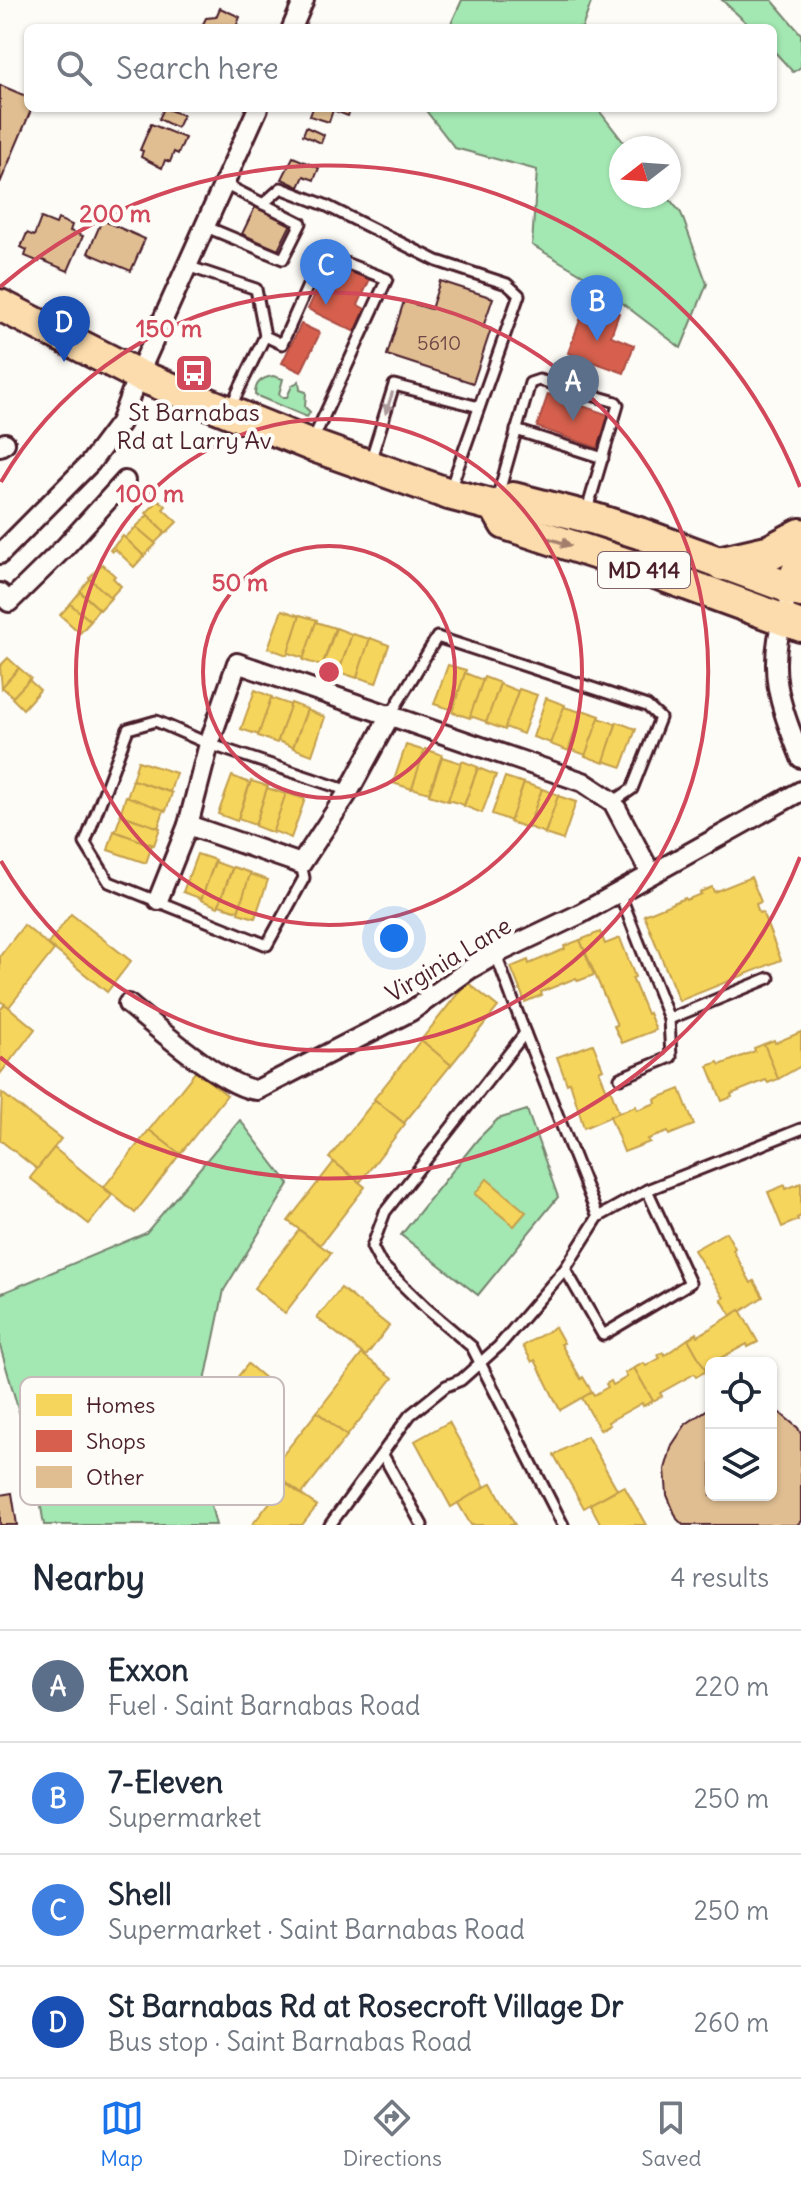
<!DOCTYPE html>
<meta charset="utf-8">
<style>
body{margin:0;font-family:Delius,sans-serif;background:#f2f2f3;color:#1f2937}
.controls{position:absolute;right:24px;bottom:24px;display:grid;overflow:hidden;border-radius:12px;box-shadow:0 2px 6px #0004}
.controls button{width:72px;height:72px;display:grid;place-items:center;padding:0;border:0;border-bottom:2px solid #e0e1e3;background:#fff;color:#1f2937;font:40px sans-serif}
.compass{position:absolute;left:609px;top:136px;width:72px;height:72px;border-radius:50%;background:#fff;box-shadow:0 2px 6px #0004;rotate:253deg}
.you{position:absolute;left:394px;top:938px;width:28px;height:28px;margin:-20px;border:6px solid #fff;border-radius:50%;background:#1a73e8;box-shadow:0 0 0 12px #1a73e833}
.badge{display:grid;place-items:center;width:52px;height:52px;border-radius:50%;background:#1a73e8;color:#fff;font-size:26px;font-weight:700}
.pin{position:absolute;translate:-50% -66px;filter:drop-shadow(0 2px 4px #0008)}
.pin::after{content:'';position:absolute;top:42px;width:28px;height:24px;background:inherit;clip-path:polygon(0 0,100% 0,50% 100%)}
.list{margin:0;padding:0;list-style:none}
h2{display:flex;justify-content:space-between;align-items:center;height:104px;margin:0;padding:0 32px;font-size:34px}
h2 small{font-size:26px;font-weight:400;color:#747a83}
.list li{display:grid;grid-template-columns:52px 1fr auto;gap:24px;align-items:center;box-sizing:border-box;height:112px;padding:0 32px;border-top:2px solid #e0e1e3}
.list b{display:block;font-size:30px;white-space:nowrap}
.list p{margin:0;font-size:26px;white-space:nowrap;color:#747a83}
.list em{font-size:26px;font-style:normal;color:#747a83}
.icon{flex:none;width:44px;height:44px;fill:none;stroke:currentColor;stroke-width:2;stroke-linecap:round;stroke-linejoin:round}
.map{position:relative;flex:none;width:801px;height:1525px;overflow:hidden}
.search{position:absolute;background:#fff;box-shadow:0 2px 6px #0004;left:24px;right:24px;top:24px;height:88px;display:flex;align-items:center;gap:20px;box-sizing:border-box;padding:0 28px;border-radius:12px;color:#747a83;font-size:30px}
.sheet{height:552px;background:#fff}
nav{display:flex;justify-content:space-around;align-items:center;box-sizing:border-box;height:112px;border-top:2px solid #e0e1e3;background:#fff;font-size:22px;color:#747a83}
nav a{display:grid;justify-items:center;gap:4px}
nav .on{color:#1a73e8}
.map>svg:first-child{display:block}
</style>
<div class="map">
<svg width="801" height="1525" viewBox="0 0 801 1525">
<rect width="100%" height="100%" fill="#fdfcf7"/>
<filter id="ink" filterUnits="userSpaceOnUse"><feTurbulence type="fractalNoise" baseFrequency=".0125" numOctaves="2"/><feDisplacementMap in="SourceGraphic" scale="16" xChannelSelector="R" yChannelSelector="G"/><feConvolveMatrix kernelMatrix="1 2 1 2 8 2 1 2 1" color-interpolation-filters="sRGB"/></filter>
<g filter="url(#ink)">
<g fill="#a3e7b2" stroke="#76836e" stroke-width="2">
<polygon points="462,0 592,0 582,28 449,28"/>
<polygon points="722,0 772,0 801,34 801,67 793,72 773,50 773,28 752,28"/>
<polygon points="424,108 597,108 628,148 621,148 621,196 667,196 681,213 707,284 681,348 593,281 532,245 537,170 455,148"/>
<path d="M273 376 283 379 279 394 282 397H287L292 386 299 381 300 390 306 392 305 407 310 412 307 417 255 395C255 383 261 378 273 376Z"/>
<polygon points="527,1110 558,1197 478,1295 401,1235 478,1139 498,1119"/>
<polygon points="240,1120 289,1184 224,1290 200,1405 208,1493 216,1525 44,1525 33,1460 0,1346 0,1294 146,1233"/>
</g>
<g fill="#f6d55c" stroke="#c29e4d" stroke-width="2">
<polygon points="159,500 166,506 163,509 177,522 166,533 146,513"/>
<polygon points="148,515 165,533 155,543 136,527"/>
<polygon points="136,527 156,544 144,556 125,538"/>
<polygon points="123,536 144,556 134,567 115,549 112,552 110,550"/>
<polygon points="102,564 115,576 113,578 121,586 110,598 89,578"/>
<polygon points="90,579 111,598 100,610 80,591"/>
<polygon points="80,592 99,609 90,620 70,604"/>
<polygon points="70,604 91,621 80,633 60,615"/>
<polygon points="282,610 300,616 287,655 268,648"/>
<polygon points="300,615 317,620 304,658 288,653"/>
<polygon points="316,622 335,628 322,666 303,660"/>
<polygon points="336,628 352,634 339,671 323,665"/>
<polygon points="352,634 370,639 357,678 339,672"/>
<polygon points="370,638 389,645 376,683 357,677"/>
<polygon points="8,658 19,668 2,688 0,666"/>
<polygon points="448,665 466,670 453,710 434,704"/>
<polygon points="19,668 31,678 13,697 2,687"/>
<polygon points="465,673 483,680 470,718 452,712"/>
<polygon points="484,677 500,683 487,722 470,716"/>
<polygon points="29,680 40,690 23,709 12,698"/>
<polygon points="500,684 518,691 505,730 486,723"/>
<polygon points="519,689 537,695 523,734 505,727"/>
<polygon points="255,690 272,697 259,735 241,729"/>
<polygon points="271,698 291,705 277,743 258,736"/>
<polygon points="546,698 565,705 551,743 533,737"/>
<polygon points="291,703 307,709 293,747 278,741"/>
<polygon points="564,707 581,712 569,751 550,744"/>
<polygon points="307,710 325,717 312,755 293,748"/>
<polygon points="582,710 600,716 586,755 569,749"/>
<polygon points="599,718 616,724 604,763 585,756"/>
<polygon points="617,722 636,729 622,767 604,761"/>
<polygon points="406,745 425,751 412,789 393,783"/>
<polygon points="425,749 442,755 429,793 412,788"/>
<polygon points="442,757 461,763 448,801 429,795"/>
<polygon points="138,761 176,773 170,792 132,780"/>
<polygon points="462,761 478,767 464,805 448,800"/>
<polygon points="478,768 496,775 482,813 464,806"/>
<polygon points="232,776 250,783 237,821 218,814"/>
<polygon points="505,777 524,783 511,821 492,814"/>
<polygon points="133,780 172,793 166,811 127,797"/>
<polygon points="251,781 268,786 255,825 238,819"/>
<polygon points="524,783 542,789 528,828 510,822"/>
<polygon points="267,788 286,794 273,833 255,826"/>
<polygon points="542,789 559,795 545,833 528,827"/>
<polygon points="286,793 305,799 291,838 273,831"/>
<polygon points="126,796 164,810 158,828 120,814"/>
<polygon points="558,796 576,802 563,840 545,834"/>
<polygon points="121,815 160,828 154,845 115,832"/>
<polygon points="114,831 152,845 146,863 108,850"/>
<polygon points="197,854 215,860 202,899 183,892"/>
<polygon points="215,862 232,868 218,907 201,900"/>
<polygon points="233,867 251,873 238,911 219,905"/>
<polygon points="250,874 268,880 255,918 238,913"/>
<polygon points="751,877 761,902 756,904 759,913 762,912 781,960 679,1001 644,915 685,898 686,900 701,894 700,892 712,887 714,892"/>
<polygon points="71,914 131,961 107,992 48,944"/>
<polygon points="24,925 54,950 9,1007 0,1001 0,956"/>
<polygon points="600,932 605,944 620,938 635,977 632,978 647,1014 649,1013 656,1030 622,1043 614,1026 617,1025 580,940"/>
<polygon points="580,940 594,975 578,981 576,978 541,992 542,995 525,1002 511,967 528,960 529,964 565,949 564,946"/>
<polygon points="467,982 498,1007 451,1065 421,1040"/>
<polygon points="5,1004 35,1029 0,1074 0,1010"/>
<polygon points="801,1032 801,1066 778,1079 764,1044 774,1040 775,1043"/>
<polygon points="421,1040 451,1065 404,1123 374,1099"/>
<polygon points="593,1044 603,1069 599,1071 607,1090 610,1088 619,1113 584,1128 570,1082 567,1084 557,1057"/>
<polygon points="764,1044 778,1079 768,1083 766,1080 731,1094 732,1097 722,1101 708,1066 718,1062 720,1065 755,1051 754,1048"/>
<polygon points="196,1071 227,1095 180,1154 149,1130"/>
<polygon points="680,1089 694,1125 669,1135 668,1132 648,1139 650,1142 624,1152 610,1116 636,1106 637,1110 656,1103 655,1099"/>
<polygon points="2,1093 61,1139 37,1169 0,1140"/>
<polygon points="375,1100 405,1124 360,1182 329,1158"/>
<polygon points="149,1130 180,1154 135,1213 104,1187"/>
<polygon points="54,1148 112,1195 89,1224 30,1178"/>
<polygon points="334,1162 365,1187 320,1245 288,1221"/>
<polygon points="487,1179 526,1212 514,1226 475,1194"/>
<polygon points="801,1183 801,1216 797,1218 798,1220 782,1227 768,1192 785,1185 786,1189"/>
<polygon points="299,1230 331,1253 285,1313 254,1288"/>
<polygon points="726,1232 735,1248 733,1250 751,1283 754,1281 763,1297 732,1317 721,1299 724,1298 694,1250"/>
<polygon points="341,1288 389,1326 366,1356 317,1318"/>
<polygon points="740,1310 758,1342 748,1347 747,1344 711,1363 711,1368 706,1371 688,1339 697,1333 698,1336"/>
<polygon points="555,1327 564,1343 561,1344 581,1379 583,1377 592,1392 560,1410 535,1360 532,1362 523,1346"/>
<polygon points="688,1339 706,1371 696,1377 694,1374 660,1393 662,1396 653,1401 634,1368 644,1363 646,1366 660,1358 658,1355 663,1352 665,1355"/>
<polygon points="362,1354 393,1378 347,1436 317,1412"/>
<polygon points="248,1364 274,1386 242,1425 216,1404"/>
<polygon points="634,1368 653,1401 643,1406 642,1403 608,1422 610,1425 600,1430 582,1398 592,1392 594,1395 608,1387 606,1384 611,1381 613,1385 627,1377 625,1373"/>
<polygon points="317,1412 347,1436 302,1494 270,1471"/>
<polygon points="449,1422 485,1487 451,1507 415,1441"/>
<polygon points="587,1436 617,1489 584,1508 554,1455"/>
<polygon points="285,1483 317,1506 302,1525 252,1525"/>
<polygon points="492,1483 515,1525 471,1525 458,1503"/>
<polygon points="624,1486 646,1525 601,1525 590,1504"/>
</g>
<g fill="#d6604d" stroke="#ac4c43" stroke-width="2">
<polygon points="344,266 370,279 358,305 365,309 355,332 308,309 321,281 323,280 335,285"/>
<polygon points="587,301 619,313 611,336 634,345 624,373 568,353"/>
<polygon points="301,324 320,333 301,372 282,363"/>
<polygon points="548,394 609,415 598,448 537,427"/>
</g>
<g fill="#e0be92" stroke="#4a1f2b" stroke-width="2">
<polygon points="220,8 240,17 236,27 238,28 201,28 206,18 216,17"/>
<polygon points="0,85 28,97 28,108 32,108 0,183"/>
<polygon points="164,108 183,115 177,128 159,119"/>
<polygon points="313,108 351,108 348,116 333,110 329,122 310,116"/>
<polygon points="151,124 185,138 178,154 174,152 170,162 165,160 162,168 141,157 143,151 140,150"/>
<polygon points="306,127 324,135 321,143 303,135"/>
<polygon points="293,157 319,168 314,180 304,176 299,187 282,179"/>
<polygon points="255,207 291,224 278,250 242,234"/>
<polygon points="41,218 56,224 58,219 72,225 70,231 83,236 68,271 40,259 39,262 25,256 27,250 21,247 27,233 34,236"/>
<polygon points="102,220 145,239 131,271 88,253"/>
<polygon points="440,281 493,298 483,327 491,329 473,383 387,355 404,301 431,309"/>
<polygon points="711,1407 711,1495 771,1495 771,1409 780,1413 798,1428 801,1434 801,1521 797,1525 683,1525 677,1519 667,1495 665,1469 672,1445 686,1424"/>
<polygon points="12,1493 17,1525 0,1525 0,1495"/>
</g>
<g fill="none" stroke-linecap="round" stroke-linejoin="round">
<g stroke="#4a1f2b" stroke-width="15">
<g id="lane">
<polyline points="263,204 281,188 325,205 437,261 507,284 519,295 450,490"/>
<polyline points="204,226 283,259 301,223 224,184"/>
<polyline points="187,266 256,289 265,336 230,408"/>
<polyline points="265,336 282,344 322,254 387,279 312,442"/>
<polyline points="516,430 603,458"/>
<polyline points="370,462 394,385 479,407"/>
<polyline points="497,499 530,383 539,380 616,402 618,405 587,510"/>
<polyline points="391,714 437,637 647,706 660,718 632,789 613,802"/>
<polyline points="301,864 304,878 267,945 109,882 85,843 128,729 156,721 209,744 349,791"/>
<polyline points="619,892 669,1019 671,1057 620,1078"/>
<polyline points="496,955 525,1033 385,1212 372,1247 381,1264 426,1308 472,1347 563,1525"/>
<polyline points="669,1019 769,978"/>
<polyline points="525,1033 598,1217"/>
<polyline points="565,1269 603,1335 690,1283 647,1190"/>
<polyline points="383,1455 422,1525"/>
<polyline points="330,1525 410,1415 446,1386 461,1380 499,1346 565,1269 598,1217 647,1190 801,1129"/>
</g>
</g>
<g stroke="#4a1f2b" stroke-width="24">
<g id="street">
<polyline points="292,28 304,0"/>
<polyline points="0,446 5,443"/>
<polyline points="0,554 90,463 120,423 138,375 258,108"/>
<polyline points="0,593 9,602 65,547 125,481"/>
<path d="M785 610C766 670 779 702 801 758"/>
<polyline points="188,825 301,864 349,791 391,714"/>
<polyline points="158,900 188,825 209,744 237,663 583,782 613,802 651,874"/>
<path d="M128 1004C154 1025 226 1089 257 1090L411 1011 470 969 502 951 580 914 801 791"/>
</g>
</g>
<g stroke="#4a1f2b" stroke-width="36">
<g id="primary">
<polyline points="0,305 138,375 311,445 449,494 495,506 513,498 595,519 642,534 801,592"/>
<polyline points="495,506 505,524 661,575 801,626"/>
</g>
</g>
<g stroke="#4a1f2b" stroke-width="40">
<g id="highway">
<polyline points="723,563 771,552 801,536"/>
<polyline points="792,589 801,567"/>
</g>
</g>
<use href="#lane" stroke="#fdfcf7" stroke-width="9"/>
<use href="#street" stroke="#fdfcf7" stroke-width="18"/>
<use href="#primary" stroke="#fcdcac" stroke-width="30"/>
<use href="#highway" stroke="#fcdcac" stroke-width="34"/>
</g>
<defs><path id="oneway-solid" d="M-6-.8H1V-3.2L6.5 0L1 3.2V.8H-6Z" transform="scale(2)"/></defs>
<use fill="#ac999b" href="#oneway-solid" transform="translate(389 403) rotate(108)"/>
<use fill="#a37e6c" href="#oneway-solid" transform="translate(560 542) rotate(18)"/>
</g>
<g fill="none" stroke="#d1495b" stroke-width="4">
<circle cx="329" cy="672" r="126"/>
<circle cx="329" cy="672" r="253"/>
<path d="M1 482A379 379 0 1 1 1 861"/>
<path d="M800 857A506 506 0 0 1 0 1057M0 287A506 506 0 0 1 800 487"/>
</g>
<defs>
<g id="bus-square" transform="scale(2)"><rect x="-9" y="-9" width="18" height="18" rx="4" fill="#d1495b" stroke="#fdfcf7"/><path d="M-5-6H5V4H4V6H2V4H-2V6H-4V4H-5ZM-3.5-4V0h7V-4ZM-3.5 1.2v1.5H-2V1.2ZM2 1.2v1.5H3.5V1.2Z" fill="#fff"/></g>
</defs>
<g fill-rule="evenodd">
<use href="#bus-square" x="194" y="373"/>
</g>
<g text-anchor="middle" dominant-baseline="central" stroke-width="8" stroke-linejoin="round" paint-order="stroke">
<g font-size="20" fill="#704745">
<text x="439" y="342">5610</text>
</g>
<rect fill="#fdfcf7" stroke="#806168" stroke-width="2" x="598" y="552" width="92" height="36" rx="6"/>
<g font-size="22" font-weight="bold" fill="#4a1f2b">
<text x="644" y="570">MD 414</text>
</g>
<g font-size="24" fill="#4a1f2b" stroke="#fdfcf7">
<text x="194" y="412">St Barnabas<tspan x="194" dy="28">Rd at Larry Av</tspan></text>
</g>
<g font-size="24" fill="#4a1f2b" stroke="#fdfcf7">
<text transform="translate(448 959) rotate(-31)">Virginia Lane</text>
</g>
</g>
<rect x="20" y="1377" width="264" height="128" rx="12" fill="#fdfcf7" stroke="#c7baba" stroke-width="2"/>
<rect x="36" y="1394" width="36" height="22" fill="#f6d55c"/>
<rect x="36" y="1430" width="36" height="22" fill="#d6604d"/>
<rect x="36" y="1466" width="36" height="22" fill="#e0be92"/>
<g font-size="22" fill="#4a1f2b">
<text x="86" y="1413">Homes</text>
<text x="86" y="1449">Shops</text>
<text x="86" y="1485">Other</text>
</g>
<circle cx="329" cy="672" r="12" fill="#d1495b" stroke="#fdfcf7" stroke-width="4"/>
<g font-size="24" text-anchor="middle" font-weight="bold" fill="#d1495b" stroke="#fdfcf7" stroke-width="8" stroke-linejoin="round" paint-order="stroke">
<text x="115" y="222">200 m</text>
<text x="169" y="337">150 m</text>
<text x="150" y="502">100 m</text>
<text x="240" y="591">50 m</text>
</g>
</svg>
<div class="controls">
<button><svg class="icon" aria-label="locate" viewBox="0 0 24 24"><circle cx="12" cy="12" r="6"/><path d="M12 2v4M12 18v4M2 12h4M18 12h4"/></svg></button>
<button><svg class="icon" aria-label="layers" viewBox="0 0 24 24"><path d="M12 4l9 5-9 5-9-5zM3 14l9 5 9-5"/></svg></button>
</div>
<svg class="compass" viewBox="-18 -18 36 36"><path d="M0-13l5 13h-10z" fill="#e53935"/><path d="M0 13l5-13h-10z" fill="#747a83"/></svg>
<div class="you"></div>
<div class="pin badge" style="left:573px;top:421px;background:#5c6f8a">A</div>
<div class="pin badge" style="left:597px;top:341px;background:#3f7fe0">B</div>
<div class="pin badge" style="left:326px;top:305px;background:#3f7fe0">C</div>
<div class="pin badge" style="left:64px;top:362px;background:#1a4fb4">D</div>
<div class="search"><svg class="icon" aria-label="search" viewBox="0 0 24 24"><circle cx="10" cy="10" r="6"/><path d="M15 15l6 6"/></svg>Search here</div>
</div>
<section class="sheet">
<h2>Nearby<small>4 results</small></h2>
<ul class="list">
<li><span class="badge" style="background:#5c6f8a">A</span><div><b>Exxon</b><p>Fuel · Saint Barnabas Road</p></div><em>220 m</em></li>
<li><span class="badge" style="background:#3f7fe0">B</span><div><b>7-Eleven</b><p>Supermarket</p></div><em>250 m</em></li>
<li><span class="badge" style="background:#3f7fe0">C</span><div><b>Shell</b><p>Supermarket · Saint Barnabas Road</p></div><em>250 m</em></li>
<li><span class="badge" style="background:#1a4fb4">D</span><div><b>St Barnabas Rd at Rosecroft Village Dr</b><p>Bus stop · Saint Barnabas Road</p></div><em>260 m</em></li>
</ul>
</section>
<nav>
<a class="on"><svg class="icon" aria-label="map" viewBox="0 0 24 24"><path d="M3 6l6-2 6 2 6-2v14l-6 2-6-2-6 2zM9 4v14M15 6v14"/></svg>Map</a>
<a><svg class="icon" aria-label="directions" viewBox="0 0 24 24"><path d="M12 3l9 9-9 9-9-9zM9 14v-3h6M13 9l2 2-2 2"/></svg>Directions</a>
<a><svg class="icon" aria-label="saved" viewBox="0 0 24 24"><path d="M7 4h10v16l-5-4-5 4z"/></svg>Saved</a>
</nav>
